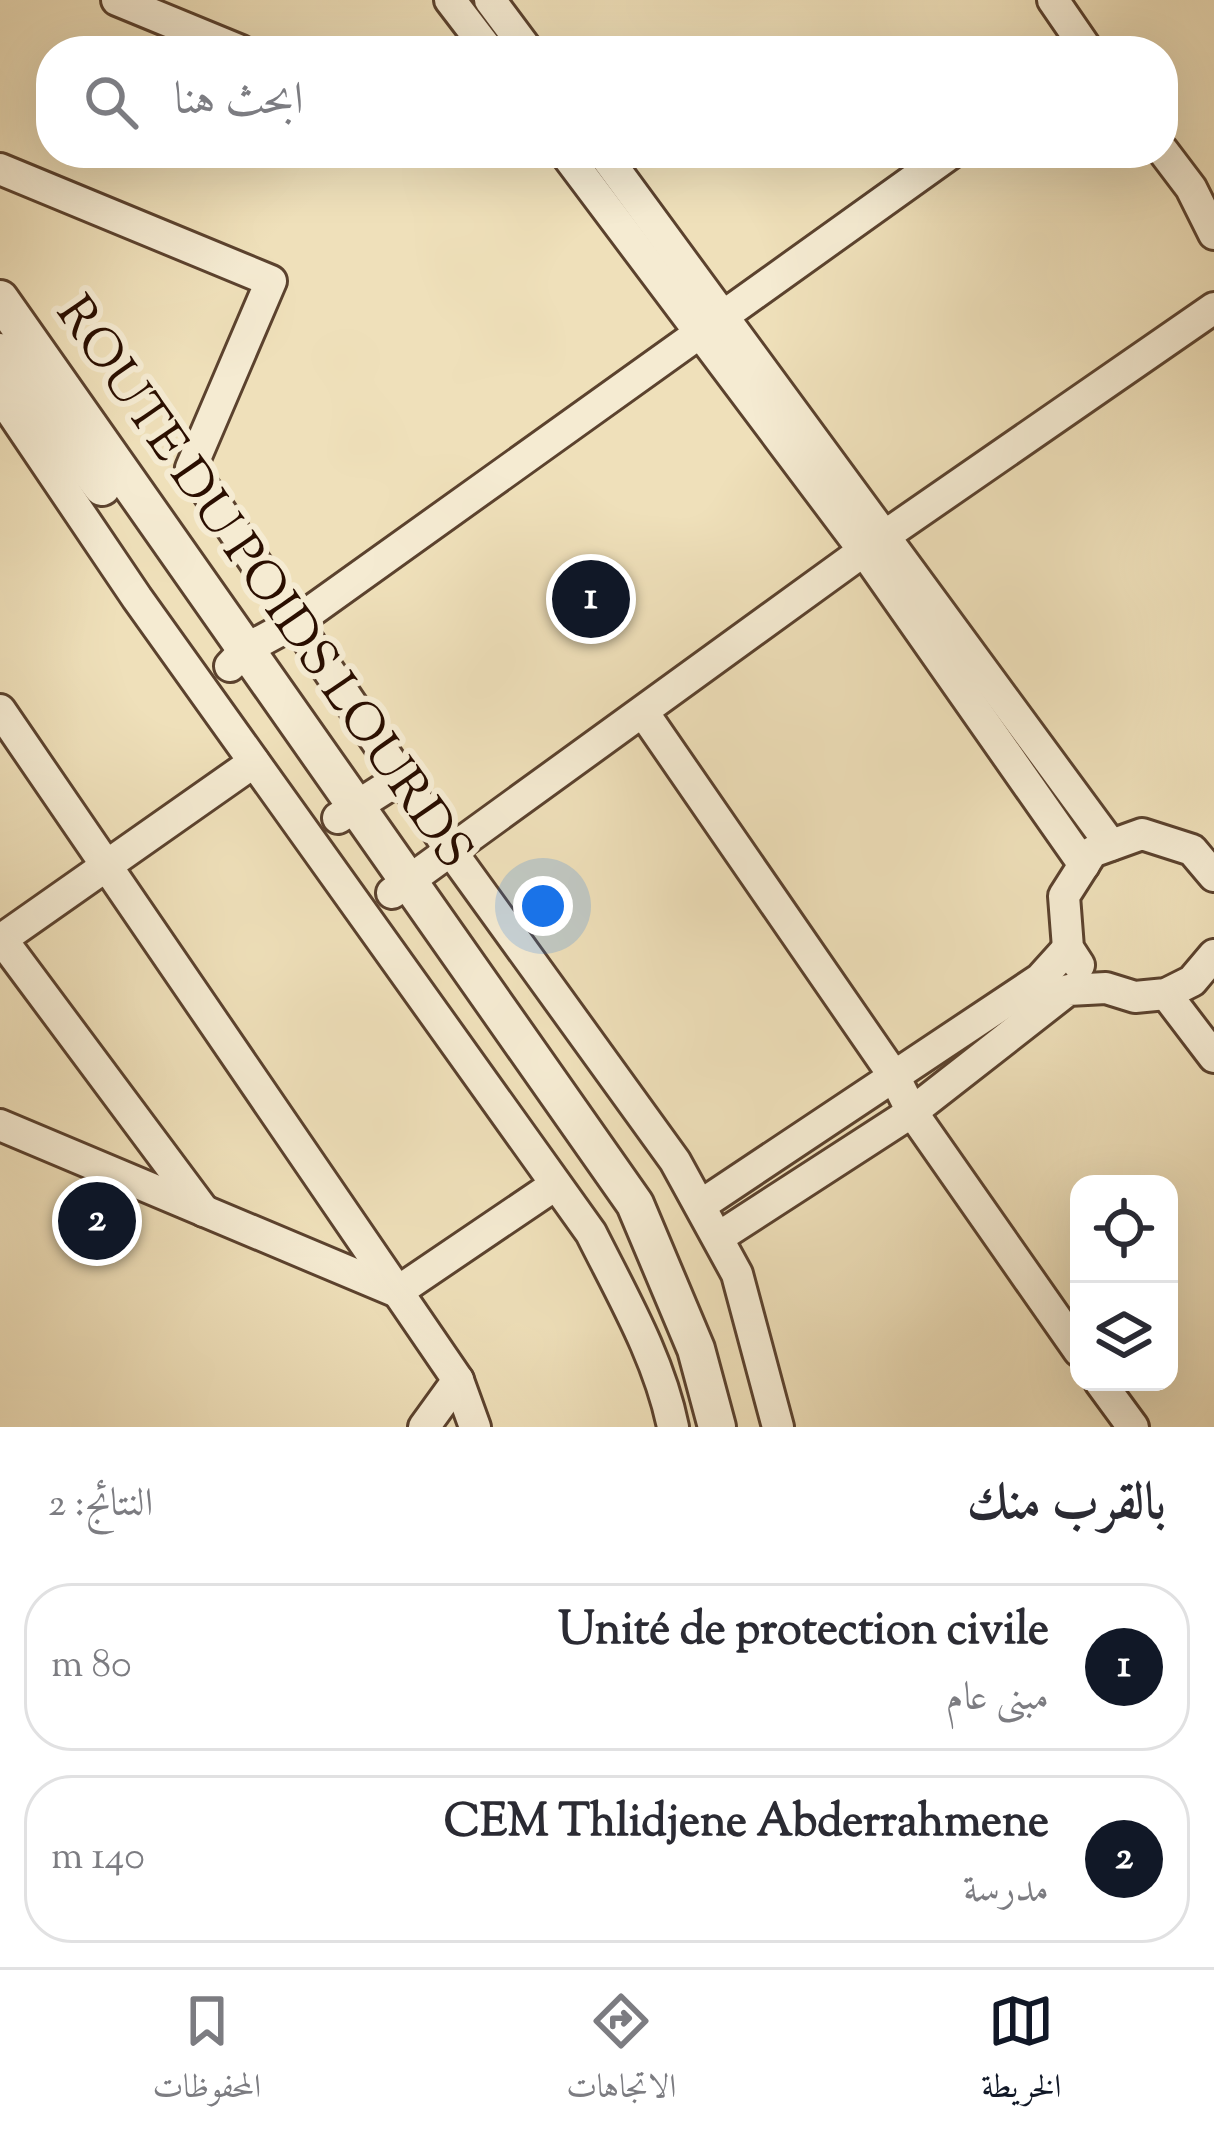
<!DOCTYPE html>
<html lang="ar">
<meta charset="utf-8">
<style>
body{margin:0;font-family:"Sorts Mill Goudy",Amiri,serif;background:#f7f7f7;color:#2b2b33;direction:rtl}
.controls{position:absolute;right:36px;bottom:36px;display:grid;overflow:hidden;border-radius:24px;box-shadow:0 12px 48px #0002}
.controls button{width:108px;height:108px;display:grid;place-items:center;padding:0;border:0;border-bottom:3px solid #e1e1e2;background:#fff;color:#2b2b33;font:60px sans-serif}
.you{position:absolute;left:543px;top:906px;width:42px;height:42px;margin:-30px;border:9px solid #fff;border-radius:50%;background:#1a73e8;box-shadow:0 0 0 18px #1a73e833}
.badge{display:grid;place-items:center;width:78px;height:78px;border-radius:50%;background:#111827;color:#fff;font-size:39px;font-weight:700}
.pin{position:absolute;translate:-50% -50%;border:6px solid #fff;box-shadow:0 3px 12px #0006}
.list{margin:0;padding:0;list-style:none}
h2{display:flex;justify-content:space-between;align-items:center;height:156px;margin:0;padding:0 48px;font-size:51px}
h2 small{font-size:39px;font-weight:400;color:#7c7c81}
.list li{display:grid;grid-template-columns:78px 1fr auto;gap:36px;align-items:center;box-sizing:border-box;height:168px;margin:0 24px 24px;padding:0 24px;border:3px solid #e1e1e2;border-radius:48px}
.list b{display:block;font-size:45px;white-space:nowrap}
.list p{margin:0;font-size:39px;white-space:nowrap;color:#7c7c81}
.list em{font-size:39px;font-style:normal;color:#7c7c81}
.icon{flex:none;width:66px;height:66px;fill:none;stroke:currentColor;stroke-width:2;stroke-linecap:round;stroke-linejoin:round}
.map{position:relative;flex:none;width:1214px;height:1427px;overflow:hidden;direction:ltr}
.search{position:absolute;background:#fff;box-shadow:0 12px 48px #0002;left:36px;right:36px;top:36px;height:132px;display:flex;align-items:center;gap:30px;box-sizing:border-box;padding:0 42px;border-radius:48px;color:#7c7c81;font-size:45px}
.sheet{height:540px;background:#fff}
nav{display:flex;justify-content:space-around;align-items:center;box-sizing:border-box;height:168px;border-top:3px solid #e1e1e2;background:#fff;font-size:33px;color:#7c7c81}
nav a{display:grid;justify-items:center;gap:6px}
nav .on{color:#111827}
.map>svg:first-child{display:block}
</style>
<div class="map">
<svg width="1214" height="1427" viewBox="0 0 1214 1427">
<rect width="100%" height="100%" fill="#efe0ba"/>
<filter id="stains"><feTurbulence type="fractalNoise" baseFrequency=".00167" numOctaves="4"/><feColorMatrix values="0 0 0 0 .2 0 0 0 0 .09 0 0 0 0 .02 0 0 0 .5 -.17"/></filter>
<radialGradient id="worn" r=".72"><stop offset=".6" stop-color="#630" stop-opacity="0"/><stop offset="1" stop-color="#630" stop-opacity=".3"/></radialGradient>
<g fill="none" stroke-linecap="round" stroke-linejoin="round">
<g stroke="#5b422e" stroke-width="36">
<g id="minor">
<polyline points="117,0 241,51"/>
<polyline points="450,0 489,51"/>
<polyline points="490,0 528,51"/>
<polyline points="1053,0 1088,51"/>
<polyline points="1163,151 1191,188 1214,234"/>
<polyline points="565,153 864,551 1084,865"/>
<polyline points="603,153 1111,845"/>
<polyline points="0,169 271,281 191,468 451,851 675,1161 737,1274 778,1427"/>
<path d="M0 395 137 598 591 1233C622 1295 659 1358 673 1427"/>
<polyline points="230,666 246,649 296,622 951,153"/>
<polyline points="0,710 458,1380 475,1427"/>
<polyline points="643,712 894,1076 912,1112 1079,1351"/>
<polyline points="338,818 401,778"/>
<polyline points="392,893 873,544 1214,308"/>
<polyline points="0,937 204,1211"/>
<polyline points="2,939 254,762"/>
<polyline points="1079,965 1068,948 1064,896 1092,852 1142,834 1192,850 1214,876"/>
<polyline points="1166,994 1214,1057"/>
<polyline points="0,1125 397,1292 555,1185"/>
<polyline points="701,1205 1040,979 1068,948"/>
<polyline points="719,1237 912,1112 1068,990 1106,988 1135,997 1166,994 1192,981 1214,955"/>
<polyline points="1100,1382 1133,1427"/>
<polyline points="424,1427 458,1380"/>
</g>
</g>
<g stroke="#5b422e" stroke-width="42">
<g id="tertiary">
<polyline points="0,299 635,1204 696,1349 717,1427"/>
<polyline points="0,352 102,487"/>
</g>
</g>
<use href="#minor" stroke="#f5ebd2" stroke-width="30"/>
<use href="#tertiary" stroke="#f5ebd2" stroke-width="36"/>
</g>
<g text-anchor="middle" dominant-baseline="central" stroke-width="12" stroke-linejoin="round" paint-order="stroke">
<g font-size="51" fill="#2a0e00" stroke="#f5ebd2">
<text transform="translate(262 584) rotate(55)">ROUTE DU POIDS LOURDS</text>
</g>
</g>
<rect width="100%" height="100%" filter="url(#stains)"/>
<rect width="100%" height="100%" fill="url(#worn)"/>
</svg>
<div class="controls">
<button><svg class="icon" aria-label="locate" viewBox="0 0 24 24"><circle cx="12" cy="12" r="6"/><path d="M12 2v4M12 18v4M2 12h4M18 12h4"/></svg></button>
<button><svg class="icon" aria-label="layers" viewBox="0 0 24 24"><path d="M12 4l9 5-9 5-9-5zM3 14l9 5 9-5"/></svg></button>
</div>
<div class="you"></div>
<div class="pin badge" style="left:591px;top:599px">1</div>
<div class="pin badge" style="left:97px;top:1221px">2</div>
<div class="search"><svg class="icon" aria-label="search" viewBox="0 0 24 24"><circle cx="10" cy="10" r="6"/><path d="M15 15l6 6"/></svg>ابحث هنا</div>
</div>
<section class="sheet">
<h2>بالقرب منك<small>النتائج: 2</small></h2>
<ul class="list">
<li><span class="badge">1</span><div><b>Unité de protection civile</b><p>مبنى عام</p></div><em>80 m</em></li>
<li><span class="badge">2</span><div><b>CEM Thlidjene Abderrahmene</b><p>مدرسة</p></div><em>140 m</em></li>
</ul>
</section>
<nav>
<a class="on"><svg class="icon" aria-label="map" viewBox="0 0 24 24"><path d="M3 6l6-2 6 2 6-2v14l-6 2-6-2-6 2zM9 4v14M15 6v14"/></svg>الخريطة</a>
<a><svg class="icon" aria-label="directions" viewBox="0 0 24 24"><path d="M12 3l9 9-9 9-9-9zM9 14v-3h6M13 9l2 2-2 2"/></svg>الاتجاهات</a>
<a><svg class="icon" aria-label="saved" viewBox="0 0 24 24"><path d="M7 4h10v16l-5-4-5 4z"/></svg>المحفوظات</a>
</nav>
